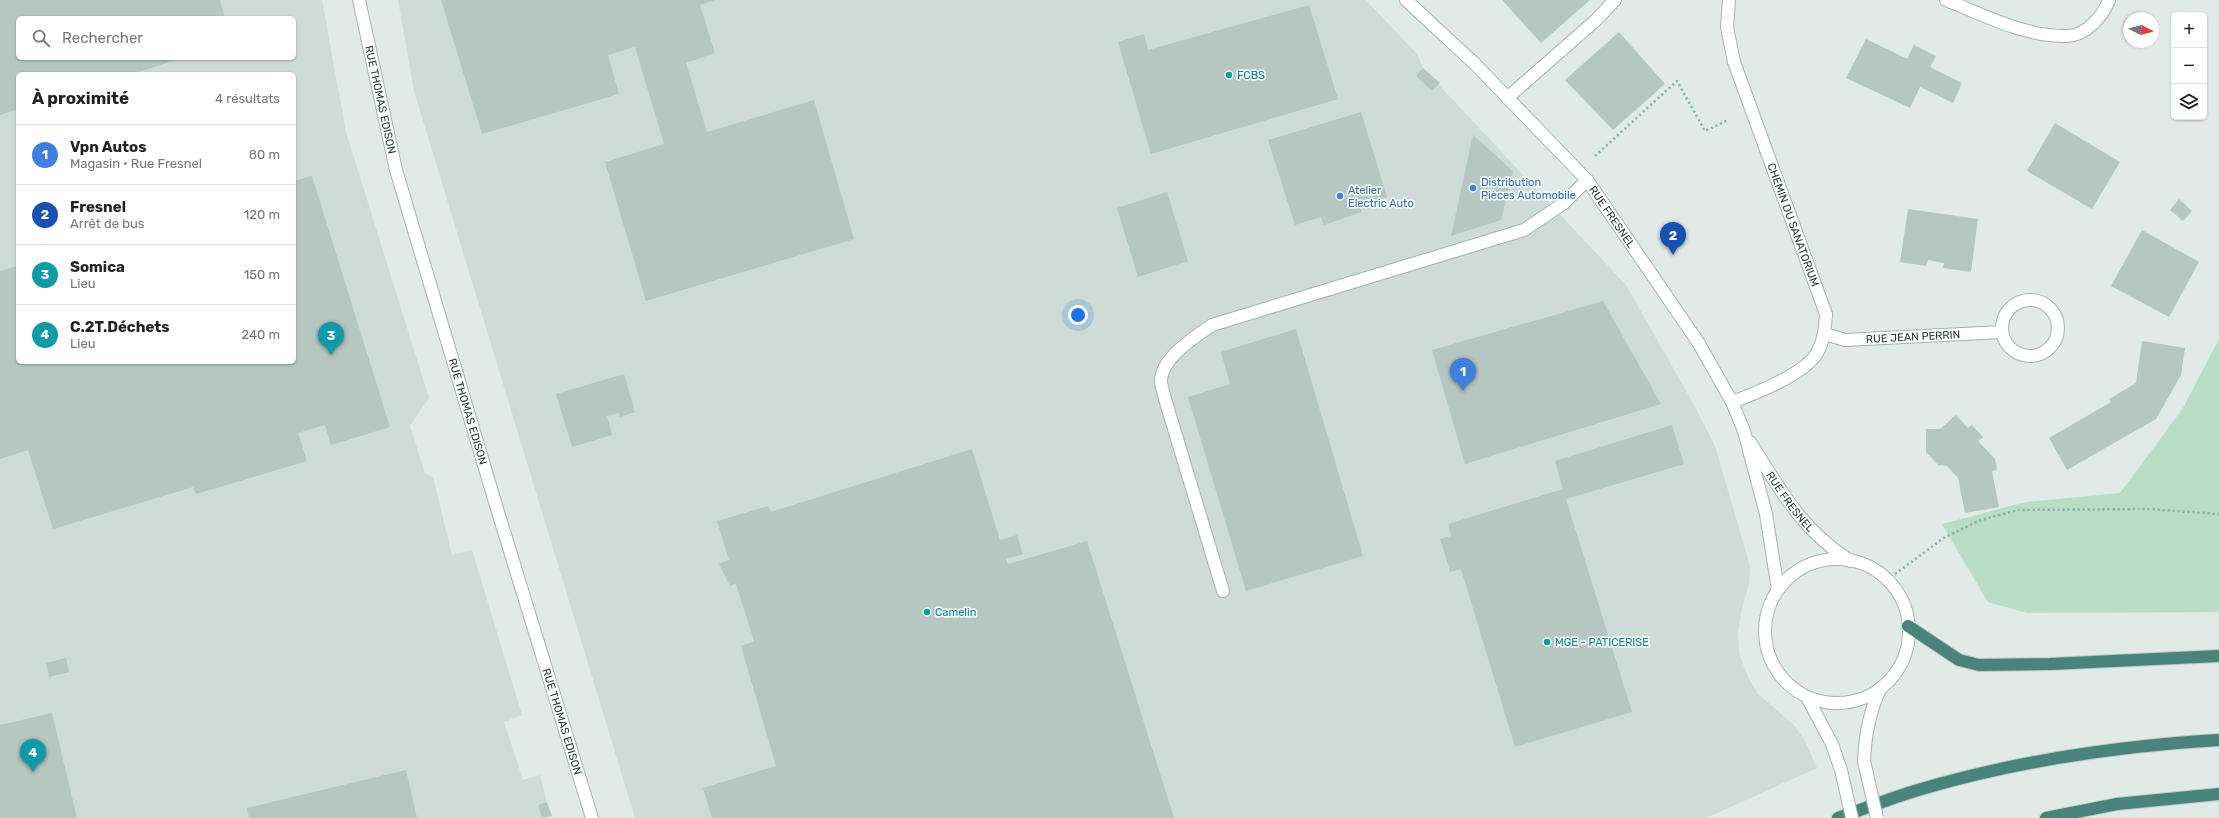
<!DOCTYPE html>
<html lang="fr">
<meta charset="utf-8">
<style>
body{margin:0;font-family:Rubik,sans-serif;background:#f2f2f2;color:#222}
.controls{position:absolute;right:12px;top:12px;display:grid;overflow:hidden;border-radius:6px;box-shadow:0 1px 3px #0004}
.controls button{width:36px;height:36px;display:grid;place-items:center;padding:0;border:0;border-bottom:1px solid #e0e0e0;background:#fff;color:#222;font:20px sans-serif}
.compass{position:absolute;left:2123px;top:12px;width:36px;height:36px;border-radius:50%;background:#fff;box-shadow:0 1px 3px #0004;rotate:97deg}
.you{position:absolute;left:1078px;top:315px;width:14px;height:14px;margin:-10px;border:3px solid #fff;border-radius:50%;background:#1a73e8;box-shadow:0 0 0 6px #1a73e833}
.badge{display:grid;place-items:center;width:26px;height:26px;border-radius:50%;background:#db2777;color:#fff;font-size:13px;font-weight:700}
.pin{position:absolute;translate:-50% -33px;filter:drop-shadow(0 1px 2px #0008)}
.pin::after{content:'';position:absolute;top:21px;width:14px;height:12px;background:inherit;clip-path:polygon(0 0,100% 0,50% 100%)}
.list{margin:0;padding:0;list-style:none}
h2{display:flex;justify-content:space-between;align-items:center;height:52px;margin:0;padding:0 16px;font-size:17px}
h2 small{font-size:13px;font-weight:400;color:#767676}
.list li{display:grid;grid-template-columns:26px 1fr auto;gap:12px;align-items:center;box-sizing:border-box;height:60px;padding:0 16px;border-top:1px solid #e0e0e0}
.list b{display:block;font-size:15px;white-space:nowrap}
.list p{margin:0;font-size:13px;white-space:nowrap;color:#767676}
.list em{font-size:13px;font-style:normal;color:#767676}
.icon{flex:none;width:22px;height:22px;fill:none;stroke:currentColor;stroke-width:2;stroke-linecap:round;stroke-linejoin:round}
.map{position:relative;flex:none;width:2219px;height:818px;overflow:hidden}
.search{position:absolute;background:#fff;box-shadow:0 1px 3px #0004;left:16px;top:16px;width:280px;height:44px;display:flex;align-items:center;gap:10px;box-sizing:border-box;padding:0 14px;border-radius:6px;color:#767676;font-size:15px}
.panel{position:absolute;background:#fff;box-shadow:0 1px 3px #0004;left:16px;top:72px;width:280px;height:292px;border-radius:6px}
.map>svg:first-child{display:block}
</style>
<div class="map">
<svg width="2219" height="818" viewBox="0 0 2219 818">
<rect width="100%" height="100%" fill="#e0ebe7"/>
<g fill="#cfdbd6" fill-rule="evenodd">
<path d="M0 0H322L346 132 429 398 410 426 425 473 433 477 452 555 472 550 522 715 504 722 523 780 540 775 547 802 538 805 542 818H0ZM18 18H294V58H18ZM18 74H294V362H18Z"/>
<polygon points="398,0 1366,0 1417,54 1423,68 1626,285 1693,403 1715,446 1750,566 1749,584 1742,608 1738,631 1739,653 1747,675 1757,693 1794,725 1804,739 1817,768 1706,818 635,818 414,91"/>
</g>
<polygon fill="#b9ddc5" points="2219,339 2219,612 2027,613 1988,602 1942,524 2026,502 2120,493 2183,408"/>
<g fill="#b6c6c1">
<polygon points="0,0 220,0 225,18 18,18 18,58 183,58 132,74 18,74 18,109 0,115"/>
<polygon points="441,0 715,0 700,5 715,53 686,63 707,132 814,100 854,239 646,301 605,162 664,144 635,47 608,55 619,94 482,134"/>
<polygon points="1502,0 1590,0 1541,43"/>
<polygon points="1309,5 1338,99 1151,154 1118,42 1144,34 1148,50"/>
<polygon points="1619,32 1665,84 1613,130 1565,80"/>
<polygon points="1866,39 1907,59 1914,45 1936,56 1930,67 1962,83 1953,103 1920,87 1910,108 1846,78"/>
<polygon points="1423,68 1440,83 1432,91 1416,76"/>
<polygon points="1361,112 1387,197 1359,206 1362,212 1324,225 1321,217 1295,225 1268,140"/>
<polygon points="2055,123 2120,162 2092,209 2027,171"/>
<polygon points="1473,135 1513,171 1501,220 1451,236"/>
<polygon points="312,176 390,427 331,445 325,425 298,433 307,461 196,494 193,487 53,529 28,450 0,459 0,271 18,266 18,362 294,362 294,181"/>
<polygon points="1167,192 1188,261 1138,277 1117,208"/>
<polygon points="2179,199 2192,211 2183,221 2170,210"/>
<polygon points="1908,209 1978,219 1971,272 1943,268 1944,263 1928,260 1926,266 1900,262"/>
<polygon points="2142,230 2199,262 2169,317 2111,286"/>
<polygon points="1603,301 1661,404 1465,464 1432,350"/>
<polygon points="1296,329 1363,556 1246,591 1188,397 1230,384 1221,352"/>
<polygon points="2142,341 2185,348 2181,375 2156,419 2067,470 2049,438 2111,402 2109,399 2136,383"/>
<polygon points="624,374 635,412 620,417 619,413 607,416 612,435 572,447 556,394"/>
<polygon points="1956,415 1968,428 1972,425 1983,437 1978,441 1995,459 1997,470 1992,471 1999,507 1965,513 1958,478 1947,466 1938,465 1926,452 1926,429 1940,429"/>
<polygon points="1672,425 1684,464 1566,499 1632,712 1515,747 1461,569 1450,572 1448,564 1440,539 1451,536 1448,524 1563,489 1555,461"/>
<polygon points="972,449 1000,540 1017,535 1023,554 1006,559 1008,564 1087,541 1174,818 712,818 703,788 776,766 741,646 754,641 736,584 730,586 719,564 729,560 717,521 768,506 771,512"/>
<polygon points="66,658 69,672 49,677 46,663"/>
<polygon points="52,713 77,818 0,818 0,725"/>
<polygon points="406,770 417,818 249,818 247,808"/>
<polygon points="547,802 552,816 542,818 538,805"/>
</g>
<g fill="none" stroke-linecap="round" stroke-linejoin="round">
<g stroke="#a3b3af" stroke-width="14">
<g id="minor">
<path id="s1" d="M1406 0 1475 64 1587 180 1698 342 1732 402 1744 431 1766 514 1778 590"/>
<path id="s2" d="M1729 0 1727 27 1734 62 1826 314C1825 328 1824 341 1817 353 1805 374 1754 394 1732 402"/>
<path d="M1946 0C1984 15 2025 37 2067 36 2086 36 2103 16 2109 0"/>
<polyline points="1507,98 1595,21 1615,0"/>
<circle cx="2030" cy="328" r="28"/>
<path id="s3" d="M1825 334 1845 340 2002 332"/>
<path id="s4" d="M1750 442C1782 492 1799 527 1850 561"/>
<path d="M1223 591 1165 399C1164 393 1161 387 1161 381 1161 358 1196 336 1212 325L1524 230 1564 203 1587 180"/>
</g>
</g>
<g stroke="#a3b3af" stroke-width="14">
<g id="tertiary">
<path id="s5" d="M359 0 396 170 498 512 592 818"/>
<circle cx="1837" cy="631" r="72"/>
<polyline points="1807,697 1832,744 1841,770"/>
<path d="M1864 761C1865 735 1869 713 1880 689"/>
</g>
</g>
<g stroke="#c1c8c7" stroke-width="14">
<g id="trunk">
<polyline points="1908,626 1959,660 1979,665 2050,664 2219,656"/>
<path d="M1838 818C1864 809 1891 798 1918 790 2016 761 2117 746 2219 740"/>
<polyline points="2046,818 2117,804 2219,794"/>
</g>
</g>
<g stroke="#81afa4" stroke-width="2.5" stroke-dasharray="2 3" stroke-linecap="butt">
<polyline points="1595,156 1677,81 1705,131 1728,120"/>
<polyline points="1887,580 1945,537 1981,520 2018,510 2146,509 2219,514"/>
</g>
<use href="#minor" stroke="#fff" stroke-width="12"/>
<use href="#tertiary" stroke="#fff" stroke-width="12"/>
<use href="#trunk" stroke="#49847c" stroke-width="12"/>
<g stroke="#a3b3af" stroke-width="14" stroke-linecap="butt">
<g id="tertiary-bridge">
<polyline points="1864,761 1877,818"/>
<polyline points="1841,770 1852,818"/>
</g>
</g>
<use href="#tertiary-bridge" stroke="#fff" stroke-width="12"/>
</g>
<g fill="#0f9aa8" stroke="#f1f8f5" stroke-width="1.5">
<circle cx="1229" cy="75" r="4"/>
<circle cx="927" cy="612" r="4"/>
<circle cx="1547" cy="642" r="4"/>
</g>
<g fill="#3f7fe0" stroke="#f1f8f5" stroke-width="1.5">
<circle cx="1473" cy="188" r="4"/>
<circle cx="1340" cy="196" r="4"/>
</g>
<g text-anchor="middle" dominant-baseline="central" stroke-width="3.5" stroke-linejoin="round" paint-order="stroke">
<g font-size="11" fill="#0d838f" stroke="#f1f8f5" text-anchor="start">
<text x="1237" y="75">FCBS</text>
<text x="935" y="612">Camelin</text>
<text x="1555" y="642">MGE - PATICERISE</text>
</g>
<g font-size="11" fill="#213c37" stroke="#f1f8f5">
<text stroke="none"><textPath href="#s5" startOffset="102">RUE THOMAS EDISON</textPath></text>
<text stroke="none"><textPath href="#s1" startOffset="300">RUE FRESNEL</textPath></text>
<text stroke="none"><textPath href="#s2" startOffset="236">CHEMIN DU SANATORIUM</textPath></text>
<text stroke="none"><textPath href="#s3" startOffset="89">RUE JEAN PERRIN</textPath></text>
<text stroke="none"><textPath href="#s5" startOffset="426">RUE THOMAS EDISON</textPath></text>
<text stroke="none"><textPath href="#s4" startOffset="72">RUE FRESNEL</textPath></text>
<text stroke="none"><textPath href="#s5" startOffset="750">RUE THOMAS EDISON</textPath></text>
</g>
<g font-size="11" fill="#366cbe" stroke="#f1f8f5" text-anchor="start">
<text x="1481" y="182">Distribution<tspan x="1481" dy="13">Pièces Automobile</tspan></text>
<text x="1348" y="190">Atelier<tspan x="1348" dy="13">Electric Auto</tspan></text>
</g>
</g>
</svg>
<div class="controls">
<button>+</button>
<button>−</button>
<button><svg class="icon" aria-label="layers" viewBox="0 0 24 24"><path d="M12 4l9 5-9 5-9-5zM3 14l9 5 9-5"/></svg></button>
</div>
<svg class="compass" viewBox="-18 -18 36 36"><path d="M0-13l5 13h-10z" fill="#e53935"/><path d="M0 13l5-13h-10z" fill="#767676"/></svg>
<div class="you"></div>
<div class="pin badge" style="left:1463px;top:391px;background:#3f7fe0">1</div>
<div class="pin badge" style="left:1673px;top:255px;background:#1a4fb4">2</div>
<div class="pin badge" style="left:331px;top:355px;background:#0f9aa8">3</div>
<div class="pin badge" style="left:33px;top:772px;background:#0f9aa8">4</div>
<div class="search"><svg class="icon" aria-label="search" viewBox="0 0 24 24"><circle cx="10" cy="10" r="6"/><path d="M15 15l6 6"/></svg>Rechercher</div>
<section class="panel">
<h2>À proximité<small>4 résultats</small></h2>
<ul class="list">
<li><span class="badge" style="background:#3f7fe0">1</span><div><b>Vpn Autos</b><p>Magasin · Rue Fresnel</p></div><em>80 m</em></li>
<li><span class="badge" style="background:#1a4fb4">2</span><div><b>Fresnel</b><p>Arrêt de bus</p></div><em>120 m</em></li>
<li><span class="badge" style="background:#0f9aa8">3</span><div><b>Somica</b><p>Lieu</p></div><em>150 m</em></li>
<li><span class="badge" style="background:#0f9aa8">4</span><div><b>C.2T.Déchets</b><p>Lieu</p></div><em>240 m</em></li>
</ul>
</section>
</div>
